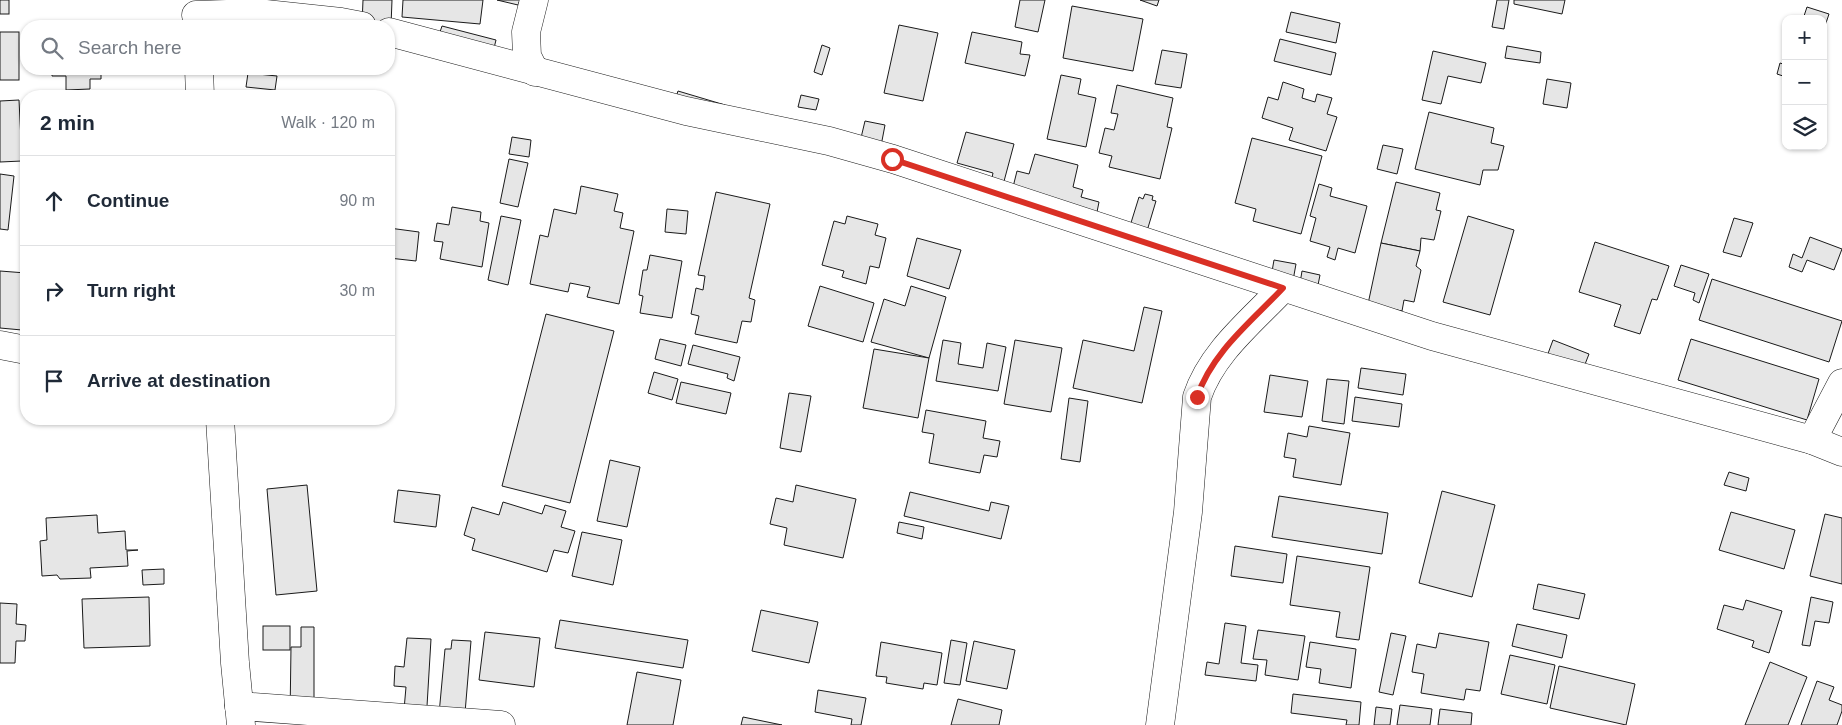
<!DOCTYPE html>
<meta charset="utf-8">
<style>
body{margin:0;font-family:Arial,sans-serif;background:#f2f2f3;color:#1f2937}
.controls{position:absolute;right:15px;top:15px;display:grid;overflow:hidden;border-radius:10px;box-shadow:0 1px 4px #0004}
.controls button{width:45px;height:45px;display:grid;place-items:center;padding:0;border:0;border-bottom:1px solid #e0e1e3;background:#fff;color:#1f2937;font:25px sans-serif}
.stop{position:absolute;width:15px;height:15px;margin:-11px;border:4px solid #d93025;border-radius:50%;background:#fff}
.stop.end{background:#d93025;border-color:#fff;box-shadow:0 1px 5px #0008}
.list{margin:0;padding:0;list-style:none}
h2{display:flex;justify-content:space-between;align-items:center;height:65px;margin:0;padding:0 20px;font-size:21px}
h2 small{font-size:16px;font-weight:400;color:#747a83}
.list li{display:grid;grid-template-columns:32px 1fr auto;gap:15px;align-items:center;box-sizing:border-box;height:90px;padding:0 20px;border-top:1px solid #e0e1e3}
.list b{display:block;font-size:19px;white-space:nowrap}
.list em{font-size:16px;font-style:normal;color:#747a83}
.icon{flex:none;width:28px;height:28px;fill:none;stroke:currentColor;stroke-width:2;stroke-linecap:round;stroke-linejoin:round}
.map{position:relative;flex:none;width:1842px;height:725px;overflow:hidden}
.search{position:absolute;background:#fff;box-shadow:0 1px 4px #0004;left:20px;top:20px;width:375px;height:55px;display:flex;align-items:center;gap:12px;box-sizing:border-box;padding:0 18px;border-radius:20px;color:#747a83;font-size:19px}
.panel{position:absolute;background:#fff;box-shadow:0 1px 4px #0004;left:20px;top:90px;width:375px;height:335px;border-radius:20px}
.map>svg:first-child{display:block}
</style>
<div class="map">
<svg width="1842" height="725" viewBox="0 0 1842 725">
<rect width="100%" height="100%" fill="#fff"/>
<g fill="#e6e6e6" stroke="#1a1a1a">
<rect x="0" y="0" width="9" height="14"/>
<polygon points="363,0 392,0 391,26 362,24"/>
<polygon points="403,0 483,0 480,24 402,17"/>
<polygon points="497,0 520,0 518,5"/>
<polygon points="1020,0 1045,0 1038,32 1015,27"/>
<polygon points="1140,0 1159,0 1157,6"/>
<polygon points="1497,0 1509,0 1504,29 1492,27"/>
<polygon points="1514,0 1565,0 1562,14 1514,4"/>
<polygon points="1072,6 1143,19 1133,71 1063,58"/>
<polygon points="1807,7 1829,14 1823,32 1823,19 1803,19"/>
<polygon points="1291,12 1340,23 1336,43 1286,32"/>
<polygon points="899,25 938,33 923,101 884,93"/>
<polygon points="442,26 496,40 490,64 439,35"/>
<rect x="0" y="32" width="19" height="48"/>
<polygon points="972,32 1022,42 1020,54 1030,55 1025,76 965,63"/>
<polygon points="1280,39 1336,53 1331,75 1274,61"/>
<polygon points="822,45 830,48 822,75 814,72"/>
<polygon points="1507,46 1541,52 1540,63 1505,58"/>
<polygon points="1162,50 1187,54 1181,88 1155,84"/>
<polygon points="1433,51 1486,63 1481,83 1448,76 1441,104 1422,100"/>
<polygon points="1780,63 1786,65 1786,77 1777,74"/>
<polygon points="52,69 101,69 101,79 90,79 90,89 66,90 66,76 52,76"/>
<polygon points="248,73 277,76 275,90 246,87"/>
<polygon points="1061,75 1081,79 1078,94 1096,98 1086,147 1047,139"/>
<polygon points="1547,79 1571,83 1567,108 1543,104"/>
<polygon points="1283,82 1304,89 1302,98 1315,102 1317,94 1332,98 1327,114 1337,117 1326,151 1289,140 1293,128 1262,118 1268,97 1278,100"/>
<polygon points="1117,85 1173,98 1167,127 1172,128 1160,179 1109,167 1112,156 1099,153 1105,128 1114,130 1118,114 1111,113"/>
<polygon points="678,91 725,105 675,100"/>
<polygon points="304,93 334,96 304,96"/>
<polygon points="801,95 819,99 816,110 798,107"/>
<polygon points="19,100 22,161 0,162 0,101"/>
<polygon points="1429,112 1494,128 1491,143 1504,146 1498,170 1483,170 1480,185 1415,169"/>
<polygon points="865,121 885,125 881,146 860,142"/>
<polygon points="966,132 1014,144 1003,185 991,182 993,173 957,163"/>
<polygon points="512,137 531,140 529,157 509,154"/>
<polygon points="1252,138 1322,156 1301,234 1253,221 1256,209 1235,203"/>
<polygon points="1383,145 1403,149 1397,174 1377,169"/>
<polygon points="1035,154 1078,165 1073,187 1083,190 1081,197 1099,202 1096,217 1011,195 1017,171 1029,174"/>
<polygon points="509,159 528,163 518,207 500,203"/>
<polygon points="0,174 14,176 8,230 0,229"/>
<polygon points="1396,182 1440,193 1436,210 1441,211 1434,240 1421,238 1420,251 1381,243"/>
<polygon points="1319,184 1332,188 1330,196 1367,206 1355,253 1338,248 1335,260 1327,257 1330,247 1310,241 1316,218 1310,216"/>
<polygon points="581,186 618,194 614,211 623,213 620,228 634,231 619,304 587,297 590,287 570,283 568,292 530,284 540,235 548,237 554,209 576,214"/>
<polygon points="716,192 770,204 749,298 755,300 751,322 742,321 737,343 695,334 699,316 691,314 696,288 703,290 705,276 698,275"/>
<polygon points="1145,194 1153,196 1152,200 1156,201 1147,231 1130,226 1139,197 1143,199"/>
<polygon points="452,207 481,212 480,221 489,223 482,267 440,259 443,242 434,241 437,223 449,225"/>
<polygon points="667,209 688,211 686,234 665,232"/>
<polygon points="501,216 521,220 508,285 488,280"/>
<polygon points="847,216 878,224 875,235 886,238 879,268 870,266 866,284 842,277 844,271 822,265 834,221 845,224"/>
<polygon points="1468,216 1514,230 1490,315 1443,302"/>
<polygon points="1734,218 1753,223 1741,257 1723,252"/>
<polygon points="389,228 419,232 416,261 389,258"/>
<polygon points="1810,237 1842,249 1834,270 1807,260 1802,272 1789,267 1793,254 1802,258"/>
<polygon points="917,238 961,250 949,289 907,276"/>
<polygon points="1595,242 1669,266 1657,300 1652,299 1640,334 1614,326 1621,305 1579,292"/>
<polygon points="1381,243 1420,251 1416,266 1421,270 1414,302 1404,300 1402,311 1368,304"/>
<polygon points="650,255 682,261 672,318 640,313 643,296 639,295 643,270 647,270"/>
<polygon points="1274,260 1296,264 1292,286 1270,283"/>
<polygon points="1681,265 1709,274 1699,303 1693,300 1695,293 1674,286"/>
<polygon points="0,271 26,273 22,330 0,328"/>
<polygon points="1302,271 1320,275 1314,305 1297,302"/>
<polygon points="1712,279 1842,321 1829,362 1699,320"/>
<polygon points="820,286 874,303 863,342 808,326"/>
<polygon points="911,286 946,297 929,358 871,342 884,299 905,306"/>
<polygon points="1144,307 1162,311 1142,403 1073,388 1083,340 1134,351"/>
<polygon points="546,314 614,331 570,503 502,486"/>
<polygon points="660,339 686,345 681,366 655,359"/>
<polygon points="1691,339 1819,379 1807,420 1678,380"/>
<polygon points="943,340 961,343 958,364 983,368 987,343 1006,347 998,391 936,381"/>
<polygon points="1015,340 1062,348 1051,412 1004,404"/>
<polygon points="1553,340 1589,354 1582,372 1546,359"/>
<polygon points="693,345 740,357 734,381 727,378 728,374 688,364"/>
<polygon points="874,349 929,358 918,418 863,408"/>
<polygon points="1361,368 1406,374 1403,395 1358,388"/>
<polygon points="654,372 678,379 672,400 648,393"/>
<polygon points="1270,375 1308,381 1302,417 1264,412"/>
<polygon points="1327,379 1349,381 1344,424 1322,421"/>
<polygon points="681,382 731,393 726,414 676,403"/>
<polygon points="789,393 811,396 801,452 780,448"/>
<polygon points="1355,397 1402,404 1399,427 1352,421"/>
<polygon points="1069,398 1088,401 1080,462 1061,459"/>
<polygon points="926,410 986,421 983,438 1000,441 997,457 984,455 980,473 929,463 934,434 922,432"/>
<polygon points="1309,426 1350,433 1341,485 1293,477 1296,459 1284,457 1288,433 1307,437"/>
<polygon points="610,460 640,467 627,527 597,521"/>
<polygon points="1729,472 1749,478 1746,491 1724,485"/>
<polygon points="307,485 317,591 276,595 267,489"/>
<polygon points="796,485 856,499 843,558 784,545 787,528 770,524 776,498 793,502"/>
<polygon points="398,490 440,495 436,527 394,522"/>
<polygon points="1442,491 1495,505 1472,597 1419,583"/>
<polygon points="910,492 989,511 991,502 1009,506 1001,539 904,516"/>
<polygon points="1279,496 1388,513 1382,554 1272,537"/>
<polygon points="503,502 542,514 545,505 566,511 561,527 575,531 568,553 554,550 547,572 472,550 475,539 464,535 472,507 499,515"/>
<polygon points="1731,512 1795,530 1784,569 1719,550"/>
<polygon points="1825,514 1842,518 1842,584 1810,576"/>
<polygon points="97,515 98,533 125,531 126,550 138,550 127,551 128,566 90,568 91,578 60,579 57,575 42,576 40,541 47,540 46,518"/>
<polygon points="899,522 924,527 922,539 897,533"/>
<polygon points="582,532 622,540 613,585 572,576"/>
<polygon points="1235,546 1287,554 1283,583 1231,576"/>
<polygon points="1297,556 1370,567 1359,640 1336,637 1340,612 1290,605"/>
<polygon points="164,569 164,584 143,585 142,570"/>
<polygon points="1538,584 1585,594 1579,619 1533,609"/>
<polygon points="149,597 150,646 84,648 82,599"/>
<polygon points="1811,597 1833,602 1829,623 1815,621 1810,646 1802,645"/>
<polygon points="1746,600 1782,611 1769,653 1752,647 1754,641 1717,629 1724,605 1743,610"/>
<polygon points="0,603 17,604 16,624 26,625 25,641 16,641 15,663 0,663"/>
<polygon points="761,610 818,622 809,663 752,651"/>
<polygon points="560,620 688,640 683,668 555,648"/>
<polygon points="1225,623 1246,626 1241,663 1258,665 1256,681 1205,675 1207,662 1219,664"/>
<polygon points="1517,624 1567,635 1562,658 1512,646"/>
<rect x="263" y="626" width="27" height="24"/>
<polygon points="301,627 314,627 314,718 290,718 291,647 301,647"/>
<polygon points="1258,630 1305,636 1298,680 1265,675 1267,660 1253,659"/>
<polygon points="485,632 540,638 534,687 479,680"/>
<polygon points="1391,633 1406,636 1393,695 1379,692"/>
<polygon points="1439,633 1489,642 1480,691 1466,689 1464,700 1421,693 1424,674 1412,672 1417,644 1436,648"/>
<polygon points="407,638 431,639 426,723 403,721 406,687 394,686 395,666 404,667"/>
<polygon points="452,640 471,641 464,725 438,725 445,649 451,649"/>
<polygon points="951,640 967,643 960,685 944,683"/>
<polygon points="974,641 1015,650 1007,689 966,681"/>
<polygon points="881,642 942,653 937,685 924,683 923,689 886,683 887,677 876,676"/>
<polygon points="1310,642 1356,649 1351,688 1319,683 1321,669 1306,667"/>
<polygon points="1510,655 1555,665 1547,704 1501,694"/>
<polygon points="1770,662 1807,677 1788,725 1745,725"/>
<polygon points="1559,666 1635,684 1626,725 1550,708"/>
<polygon points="637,672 681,680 673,725 627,725"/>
<polygon points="1817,681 1834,687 1829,700 1842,705 1842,711 1837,725 1801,725"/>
<polygon points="818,690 866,698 861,725 851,725 852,719 815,712"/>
<polygon points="1293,694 1361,702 1359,725 1346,725 1347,720 1291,713"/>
<polygon points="958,699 1002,710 999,725 951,725"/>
<polygon points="1400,705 1432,709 1430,725 1397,725"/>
<polygon points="1376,707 1392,709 1390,725 1374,725"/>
<polygon points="1440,709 1472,713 1471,725 1438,725"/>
<polygon points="743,717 782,725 741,725"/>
</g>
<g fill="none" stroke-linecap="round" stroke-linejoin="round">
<g stroke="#1a1a1a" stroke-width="29">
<g id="street">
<polyline points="534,0 526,32 527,56 535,72"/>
<polyline points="196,15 257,13 341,22 362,26"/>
<polyline points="389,32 686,111 829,141 893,159 1432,336 1812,440 1842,452"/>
<polyline points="199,69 200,96"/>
<polyline points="0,345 26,350"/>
<polyline points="220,419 235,663 241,725"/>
<polyline points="1812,440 1842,383"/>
<polyline points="239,706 501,725"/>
<path d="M1160 725 1188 512 1197 397C1212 352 1252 321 1283 288"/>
</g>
</g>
<use href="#street" stroke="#fff" stroke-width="28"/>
</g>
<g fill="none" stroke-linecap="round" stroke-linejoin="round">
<path stroke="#d93025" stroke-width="6" d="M892 159 1283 288C1252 321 1212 352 1197 397"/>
</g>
</svg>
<div class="controls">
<button>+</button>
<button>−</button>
<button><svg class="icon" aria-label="layers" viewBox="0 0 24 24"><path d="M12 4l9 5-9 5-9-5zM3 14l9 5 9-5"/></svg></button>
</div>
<div class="stop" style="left:892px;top:159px"></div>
<div class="stop end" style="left:1197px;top:397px"></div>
<div class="search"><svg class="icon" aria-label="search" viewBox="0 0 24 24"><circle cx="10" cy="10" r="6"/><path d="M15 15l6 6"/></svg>Search here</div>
<section class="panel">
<h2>2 min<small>Walk · 120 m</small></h2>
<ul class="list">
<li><svg class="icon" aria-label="ahead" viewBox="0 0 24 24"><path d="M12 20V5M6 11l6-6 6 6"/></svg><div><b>Continue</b></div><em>90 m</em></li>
<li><svg class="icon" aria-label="right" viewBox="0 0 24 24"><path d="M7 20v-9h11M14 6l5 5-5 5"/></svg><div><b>Turn right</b></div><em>30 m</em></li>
<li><svg class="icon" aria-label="arrive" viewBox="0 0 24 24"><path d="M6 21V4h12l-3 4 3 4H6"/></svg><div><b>Arrive at destination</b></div></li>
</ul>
</section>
</div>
